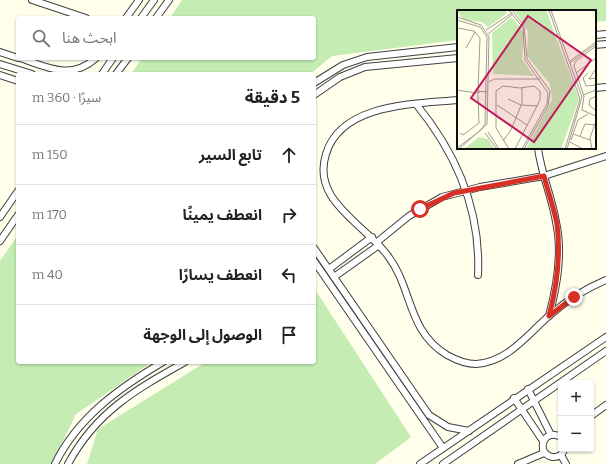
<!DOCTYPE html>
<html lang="ar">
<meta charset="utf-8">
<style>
body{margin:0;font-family:Bitter,"Noto Sans Arabic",serif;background:#f2f2f2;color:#222;direction:rtl}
.controls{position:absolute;right:12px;bottom:12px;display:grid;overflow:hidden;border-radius:4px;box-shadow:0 1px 3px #0004}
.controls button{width:36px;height:36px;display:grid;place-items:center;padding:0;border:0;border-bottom:1px solid #e0e0e0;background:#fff;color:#222;font:20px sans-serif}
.stop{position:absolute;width:12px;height:12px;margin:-9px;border:3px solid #d93025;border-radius:50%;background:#fff}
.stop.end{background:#d93025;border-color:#fff;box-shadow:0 1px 4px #0008}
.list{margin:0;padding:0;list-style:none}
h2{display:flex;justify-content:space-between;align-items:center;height:52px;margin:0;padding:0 16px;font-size:17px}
h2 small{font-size:13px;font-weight:400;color:#767676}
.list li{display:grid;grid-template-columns:26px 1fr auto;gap:12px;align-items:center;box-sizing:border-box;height:60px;padding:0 16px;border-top:1px solid #e0e0e0}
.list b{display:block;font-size:15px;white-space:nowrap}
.list em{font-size:13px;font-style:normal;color:#767676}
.icon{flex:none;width:22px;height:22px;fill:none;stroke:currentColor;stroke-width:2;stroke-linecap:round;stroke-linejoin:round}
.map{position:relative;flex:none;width:606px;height:464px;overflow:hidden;direction:ltr}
.search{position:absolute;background:#fff;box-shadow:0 1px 3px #0004;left:16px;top:16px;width:300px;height:44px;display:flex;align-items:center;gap:10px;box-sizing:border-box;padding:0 14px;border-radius:4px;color:#767676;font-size:15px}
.panel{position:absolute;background:#fff;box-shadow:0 1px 3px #0004;left:16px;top:72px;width:300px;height:292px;border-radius:4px;direction:rtl}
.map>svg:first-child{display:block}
</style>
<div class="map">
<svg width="606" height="464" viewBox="0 0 606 464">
<rect width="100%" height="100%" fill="#ffffec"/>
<g fill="#c4ecb3">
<polygon points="182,0 606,0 606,21 595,22 595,11 458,11 458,40 332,56 310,74 131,74 142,58 314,58 314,18 170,18"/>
<polygon points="18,235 18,362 152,362 76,414 52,464 0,464 0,261"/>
<polygon points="314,288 411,437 375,464 87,464 98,429 206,362 314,362"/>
</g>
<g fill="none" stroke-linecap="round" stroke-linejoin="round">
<g stroke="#404040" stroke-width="8">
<g id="minor">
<polyline points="32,0 86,18"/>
<polyline points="126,18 139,0"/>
<polyline points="141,18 154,0"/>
<polyline points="156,18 169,0"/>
<polyline points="595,35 606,34"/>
<polyline points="595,45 606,44"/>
<polyline points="0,52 18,58"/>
<path d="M20 58C47 67 71 81 96 58"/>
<polyline points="0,64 32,74"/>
<polyline points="102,74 113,58"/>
<polyline points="116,74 128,58"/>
<polyline points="0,75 18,81"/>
<polyline points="314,83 343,65 367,57 458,47"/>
<polyline points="595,88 606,87"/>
<polyline points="314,95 340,77 365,67 458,58"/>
<path d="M458 100C416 104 341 103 326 154 311 201 365 224 388 256 413 289 407 331 447 355 456 360 465 364 476 364 508 362 527 335 550 315 566 301 585 289 606 280"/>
<path d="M416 104C457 154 481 210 478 275"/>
<path d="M538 148C541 173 552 197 556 222 563 253 557 286 549 316"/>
<polyline points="0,217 18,191"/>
<polyline points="0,241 18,215"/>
<polyline points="377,242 409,216 442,197 480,187 544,176 606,156"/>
<polyline points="314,248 429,415 448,427 469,431"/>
<polyline points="314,261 443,448"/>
<polyline points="329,269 372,237"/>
<polyline points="334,277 379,245"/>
<polyline points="528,389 551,435"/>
<polyline points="514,398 543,441"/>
<polyline points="591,416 606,405"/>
<path d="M561 437C550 431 541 438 543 450 547 457 554 459 561 455L565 449"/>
<polyline points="561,455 566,464"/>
<path d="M55 464C78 417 119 388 163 362"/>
<path d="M68 464C96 412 135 390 185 362"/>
<polyline points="420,464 606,337"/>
<polyline points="443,464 606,351"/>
<polyline points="518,464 544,453"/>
</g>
</g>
<use href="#minor" stroke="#fff" stroke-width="6"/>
</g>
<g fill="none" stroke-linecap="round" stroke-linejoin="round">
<path stroke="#d93025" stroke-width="5" d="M420 209 454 193 544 176C548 192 554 208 557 224 561 255 557 286 549 316L574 297"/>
</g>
<g transform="translate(457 10)">
<rect width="139" height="139" fill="#ffffec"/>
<path d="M0 0H48L50 3 31 17 25 12 6 10ZM57 0H89L122 89 104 139H69L95 90 93 74 70 46 71 21ZM55 7 67 23 65 49 77 66 36 64 35 23ZM22 127 31 129 38 139H7Z" fill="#c4ecb3"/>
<path fill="none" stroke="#9e9e93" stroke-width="1" d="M52 0 66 18 68 50 91 83 90 94 65 139M55 0 67 16 70 49 93 81 91 96 67 139M92 0 123 89 108 139M94 0 125 87 110 139M0 7 24 15 32 27 30 114 2 139M0 10 23 17 30 27 28 114 24 120 0 138M0 18 17 21 23 28 21 81M29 20 55 3M31 24 56 4M139 36 118 52 117 56 127 86 125 100 139 106M9 38 18 22M113 51 139 32M113 53 139 34M138 60 132 69 139 68M119 63 139 48M131 63 126 68 129 76 139 75M32 72 37 69H83M0 80 19 83M23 82 20 84 21 81 30 82M126 85 139 80M51 89 64 95 80 96M40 95 70 115M138 100 132 95 133 89 139 86M31 122 42 139M3 123 6 125 22 113 21 85M28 123 40 139M116 124 133 130M123 126 128 114 138 115M114 130 121 110 131 104M46 131 54 120 65 93V78M113 132 126 139M52 139 39 118V81L46 76 63 78 77 76 83 81V90L58 139M135 139 133 128 139 111"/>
<path fill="#c2185b" fill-opacity="0.15" stroke="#c2185b" stroke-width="2" d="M71 6 134 50 77 132 14 88Z"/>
<rect width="139" height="139" fill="none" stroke="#0d0d0d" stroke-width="2"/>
</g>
</svg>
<div class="controls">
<button>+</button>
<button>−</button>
</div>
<div class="stop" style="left:420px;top:209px"></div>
<div class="stop end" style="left:574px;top:297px"></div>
<div class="search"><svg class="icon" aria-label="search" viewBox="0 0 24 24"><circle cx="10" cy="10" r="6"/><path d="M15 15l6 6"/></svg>ابحث هنا</div>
<section class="panel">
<h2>5 دقيقة<small>سيرًا · 360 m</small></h2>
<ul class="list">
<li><svg class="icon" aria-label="ahead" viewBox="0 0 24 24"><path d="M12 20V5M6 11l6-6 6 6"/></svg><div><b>تابع السير</b></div><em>150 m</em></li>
<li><svg class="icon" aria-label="right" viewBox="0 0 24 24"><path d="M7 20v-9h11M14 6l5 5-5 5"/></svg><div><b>انعطف يمينًا</b></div><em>170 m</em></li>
<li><svg class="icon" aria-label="left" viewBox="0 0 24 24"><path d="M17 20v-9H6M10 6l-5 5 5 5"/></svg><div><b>انعطف يسارًا</b></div><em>40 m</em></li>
<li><svg class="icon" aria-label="arrive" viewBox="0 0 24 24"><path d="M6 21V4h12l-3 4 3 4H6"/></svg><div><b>الوصول إلى الوجهة</b></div></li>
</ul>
</section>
</div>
